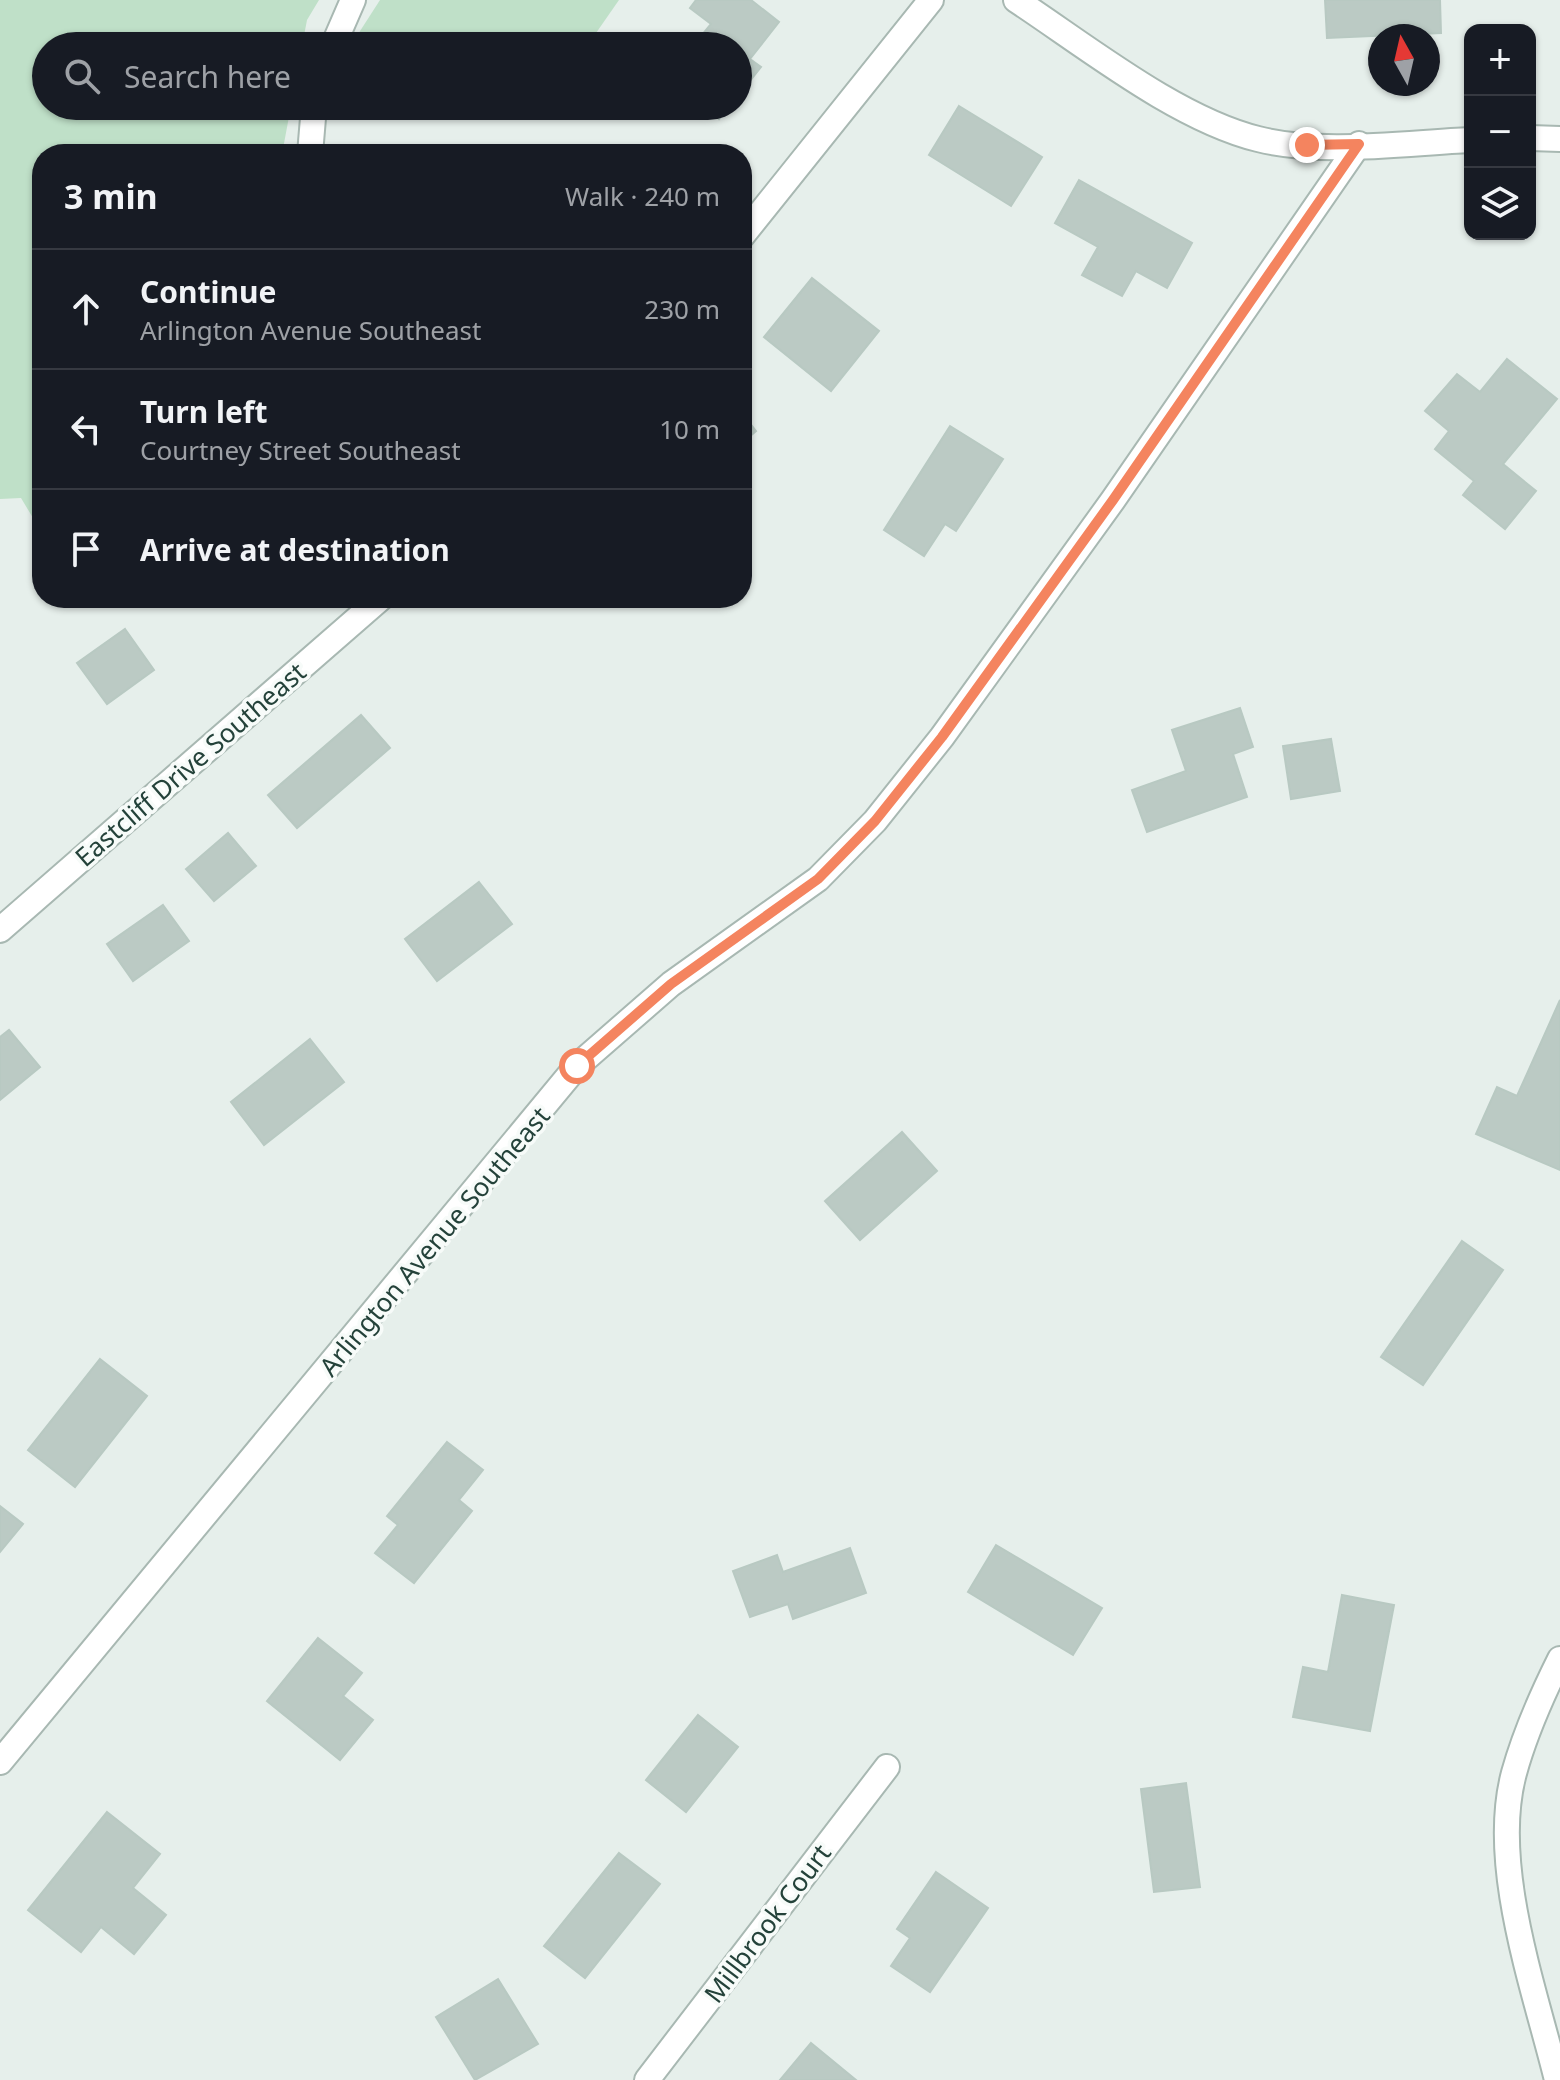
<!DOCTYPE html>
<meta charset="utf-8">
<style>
body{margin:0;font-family:"Noto Sans",sans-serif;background:#242831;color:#f1f3f6}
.controls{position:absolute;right:24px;top:24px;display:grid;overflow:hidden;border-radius:16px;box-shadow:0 2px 6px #0004}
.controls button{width:72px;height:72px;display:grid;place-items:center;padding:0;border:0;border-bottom:2px solid #363941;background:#171b24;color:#f1f3f6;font:40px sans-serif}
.compass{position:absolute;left:1368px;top:24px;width:72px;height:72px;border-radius:50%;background:#171b24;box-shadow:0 2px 6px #0004;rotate:352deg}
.stop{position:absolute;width:24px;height:24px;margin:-18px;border:6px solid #f4845f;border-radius:50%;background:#fff}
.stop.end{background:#f4845f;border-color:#fff;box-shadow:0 2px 8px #0008}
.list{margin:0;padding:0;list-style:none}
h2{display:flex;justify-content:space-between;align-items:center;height:104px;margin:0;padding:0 32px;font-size:34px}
h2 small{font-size:26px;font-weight:400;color:#9ea1a6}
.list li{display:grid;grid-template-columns:52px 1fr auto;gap:24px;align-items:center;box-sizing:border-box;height:120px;padding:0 32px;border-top:2px solid #363941}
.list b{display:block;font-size:30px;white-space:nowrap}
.list p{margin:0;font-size:26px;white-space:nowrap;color:#9ea1a6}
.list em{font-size:26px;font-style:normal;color:#9ea1a6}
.icon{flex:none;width:44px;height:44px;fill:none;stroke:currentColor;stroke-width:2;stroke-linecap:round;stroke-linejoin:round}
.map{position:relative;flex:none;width:1560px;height:2080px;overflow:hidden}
.search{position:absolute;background:#171b24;box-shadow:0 2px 6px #0004;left:32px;top:32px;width:720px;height:88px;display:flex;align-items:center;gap:20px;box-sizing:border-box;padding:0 28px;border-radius:44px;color:#9ea1a6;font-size:30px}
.panel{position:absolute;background:#171b24;box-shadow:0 2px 6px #0004;left:32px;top:144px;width:720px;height:464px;border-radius:32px}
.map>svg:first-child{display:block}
</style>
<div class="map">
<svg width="1560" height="2080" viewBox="0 0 1560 2080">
<rect width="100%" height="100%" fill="#e6efeb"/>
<g fill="#bfe0c8">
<polygon points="0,0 319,0 307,20 302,46 46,46 46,106 291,106 282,154 42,154 42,533 21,498 0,499"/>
<polygon points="380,0 619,0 587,46 364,46 353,42"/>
</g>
<g fill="#bbcac4" stroke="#b8c9c2" stroke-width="2">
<polygon points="696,0 751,0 779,22 750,59 761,67 738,96 738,46 693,46 711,24 690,8"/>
<polygon points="1325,0 1440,0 1441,33 1327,38"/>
<polygon points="703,106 730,106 719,119"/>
<polygon points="959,106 1042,157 1011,206 929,155"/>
<polygon points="1079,180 1192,243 1167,288 1136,271 1122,296 1082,275 1098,247 1055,223"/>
<polygon points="812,278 879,331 831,391 764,337"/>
<polygon points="1507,359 1557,399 1503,464 1536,491 1505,529 1463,495 1474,481 1435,449 1449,431 1425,411 1457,374 1480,392"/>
<polygon points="742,413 756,431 742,443"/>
<polygon points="950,426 1003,459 956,531 945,524 924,556 884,530"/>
<polygon points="125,629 154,670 107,704 77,663"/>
<polygon points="1240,708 1253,747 1233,754 1247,797 1147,832 1132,790 1186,771 1172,730"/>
<polygon points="361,715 390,748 297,828 268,795"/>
<polygon points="1331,739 1340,791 1291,799 1283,746"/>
<polygon points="228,833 256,866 214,901 186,869"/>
<polygon points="479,882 512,924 437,981 405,939"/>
<polygon points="163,905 189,941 133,981 107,944"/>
<polygon points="1560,1000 1560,1170 1476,1134 1497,1087 1517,1096"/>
<polygon points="9,1030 40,1067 0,1100 0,1037"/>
<polygon points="310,1039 344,1082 264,1145 231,1102"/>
<polygon points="902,1132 937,1171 860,1240 825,1201"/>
<polygon points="1462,1241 1503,1270 1423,1385 1381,1357"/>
<polygon points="100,1359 147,1396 75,1487 28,1450"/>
<polygon points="447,1442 483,1470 459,1500 472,1511 414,1583 375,1553 398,1525 387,1516"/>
<polygon points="0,1506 23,1524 0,1552"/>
<polygon points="996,1545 1102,1608 1073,1655 968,1592"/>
<polygon points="850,1548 866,1593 793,1619 788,1604 750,1617 733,1571 777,1555 783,1572"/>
<polygon points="1342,1595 1394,1605 1370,1731 1293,1717 1303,1667 1328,1672"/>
<polygon points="318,1638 362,1673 343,1696 373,1720 340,1760 267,1701"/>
<polygon points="698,1715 738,1747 686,1812 646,1780"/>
<polygon points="1186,1783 1200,1887 1154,1892 1141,1789"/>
<polygon points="107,1812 160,1854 133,1888 166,1915 134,1954 101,1927 81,1952 28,1910"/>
<polygon points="619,1853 660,1884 585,1978 544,1946"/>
<polygon points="936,1872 988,1908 930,1992 891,1966 910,1938 897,1929"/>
<polygon points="498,1979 538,2044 475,2080 436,2017"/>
<polygon points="811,2043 856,2080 780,2080"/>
</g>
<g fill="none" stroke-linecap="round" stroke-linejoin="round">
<g stroke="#a8b8b2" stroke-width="28">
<g id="street">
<path d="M1016 0C1086 46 1177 119 1258 139 1320 155 1405 143 1470 140"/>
<polyline points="333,46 353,0"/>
<polyline points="1530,138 1560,139"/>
<polyline points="310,154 314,106"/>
<polyline points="742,236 931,0"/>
<polyline points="0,930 381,598"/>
<polyline points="0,1762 577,1066 671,984 818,879 875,821 942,737 1113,500 1359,144"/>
<polyline points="647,2080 887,1767"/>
<path d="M1557 2080C1535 1990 1489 1865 1514 1773 1525 1733 1542 1695 1560 1659"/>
</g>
</g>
<use href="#street" stroke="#fff" stroke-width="24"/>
</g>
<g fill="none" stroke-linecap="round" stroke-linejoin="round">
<polyline stroke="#f4845f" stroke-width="10" points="577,1066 671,984 818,879 875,821 942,737 1113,500 1359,144 1307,145"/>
</g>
<g text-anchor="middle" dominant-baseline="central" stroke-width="7" stroke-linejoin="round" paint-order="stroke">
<g font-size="26" fill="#24423a" stroke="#f7fbf9">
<text transform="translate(190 764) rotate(-41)">Eastcliff Drive Southeast</text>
<text transform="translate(434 1241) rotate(-50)">Arlington Avenue Southeast</text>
<text transform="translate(767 1923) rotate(-53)">Millbrook Court</text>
</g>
</g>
</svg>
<div class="controls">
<button>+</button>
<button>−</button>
<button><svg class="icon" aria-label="layers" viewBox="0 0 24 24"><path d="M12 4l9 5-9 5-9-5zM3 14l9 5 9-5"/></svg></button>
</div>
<svg class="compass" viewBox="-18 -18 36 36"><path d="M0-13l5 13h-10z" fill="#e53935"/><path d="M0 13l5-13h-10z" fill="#9ea1a6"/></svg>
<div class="stop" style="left:577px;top:1066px"></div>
<div class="stop end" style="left:1307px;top:145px"></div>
<div class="search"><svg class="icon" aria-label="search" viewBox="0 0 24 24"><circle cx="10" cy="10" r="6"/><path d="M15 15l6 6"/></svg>Search here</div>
<section class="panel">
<h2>3 min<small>Walk · 240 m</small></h2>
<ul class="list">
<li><svg class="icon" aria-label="ahead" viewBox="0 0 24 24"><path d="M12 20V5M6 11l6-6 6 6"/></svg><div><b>Continue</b><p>Arlington Avenue Southeast</p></div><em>230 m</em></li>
<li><svg class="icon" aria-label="left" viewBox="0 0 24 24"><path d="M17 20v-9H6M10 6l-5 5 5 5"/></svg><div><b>Turn left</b><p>Courtney Street Southeast</p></div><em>10 m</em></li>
<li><svg class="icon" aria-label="arrive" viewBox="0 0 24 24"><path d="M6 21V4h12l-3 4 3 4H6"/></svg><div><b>Arrive at destination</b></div></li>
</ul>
</section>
</div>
